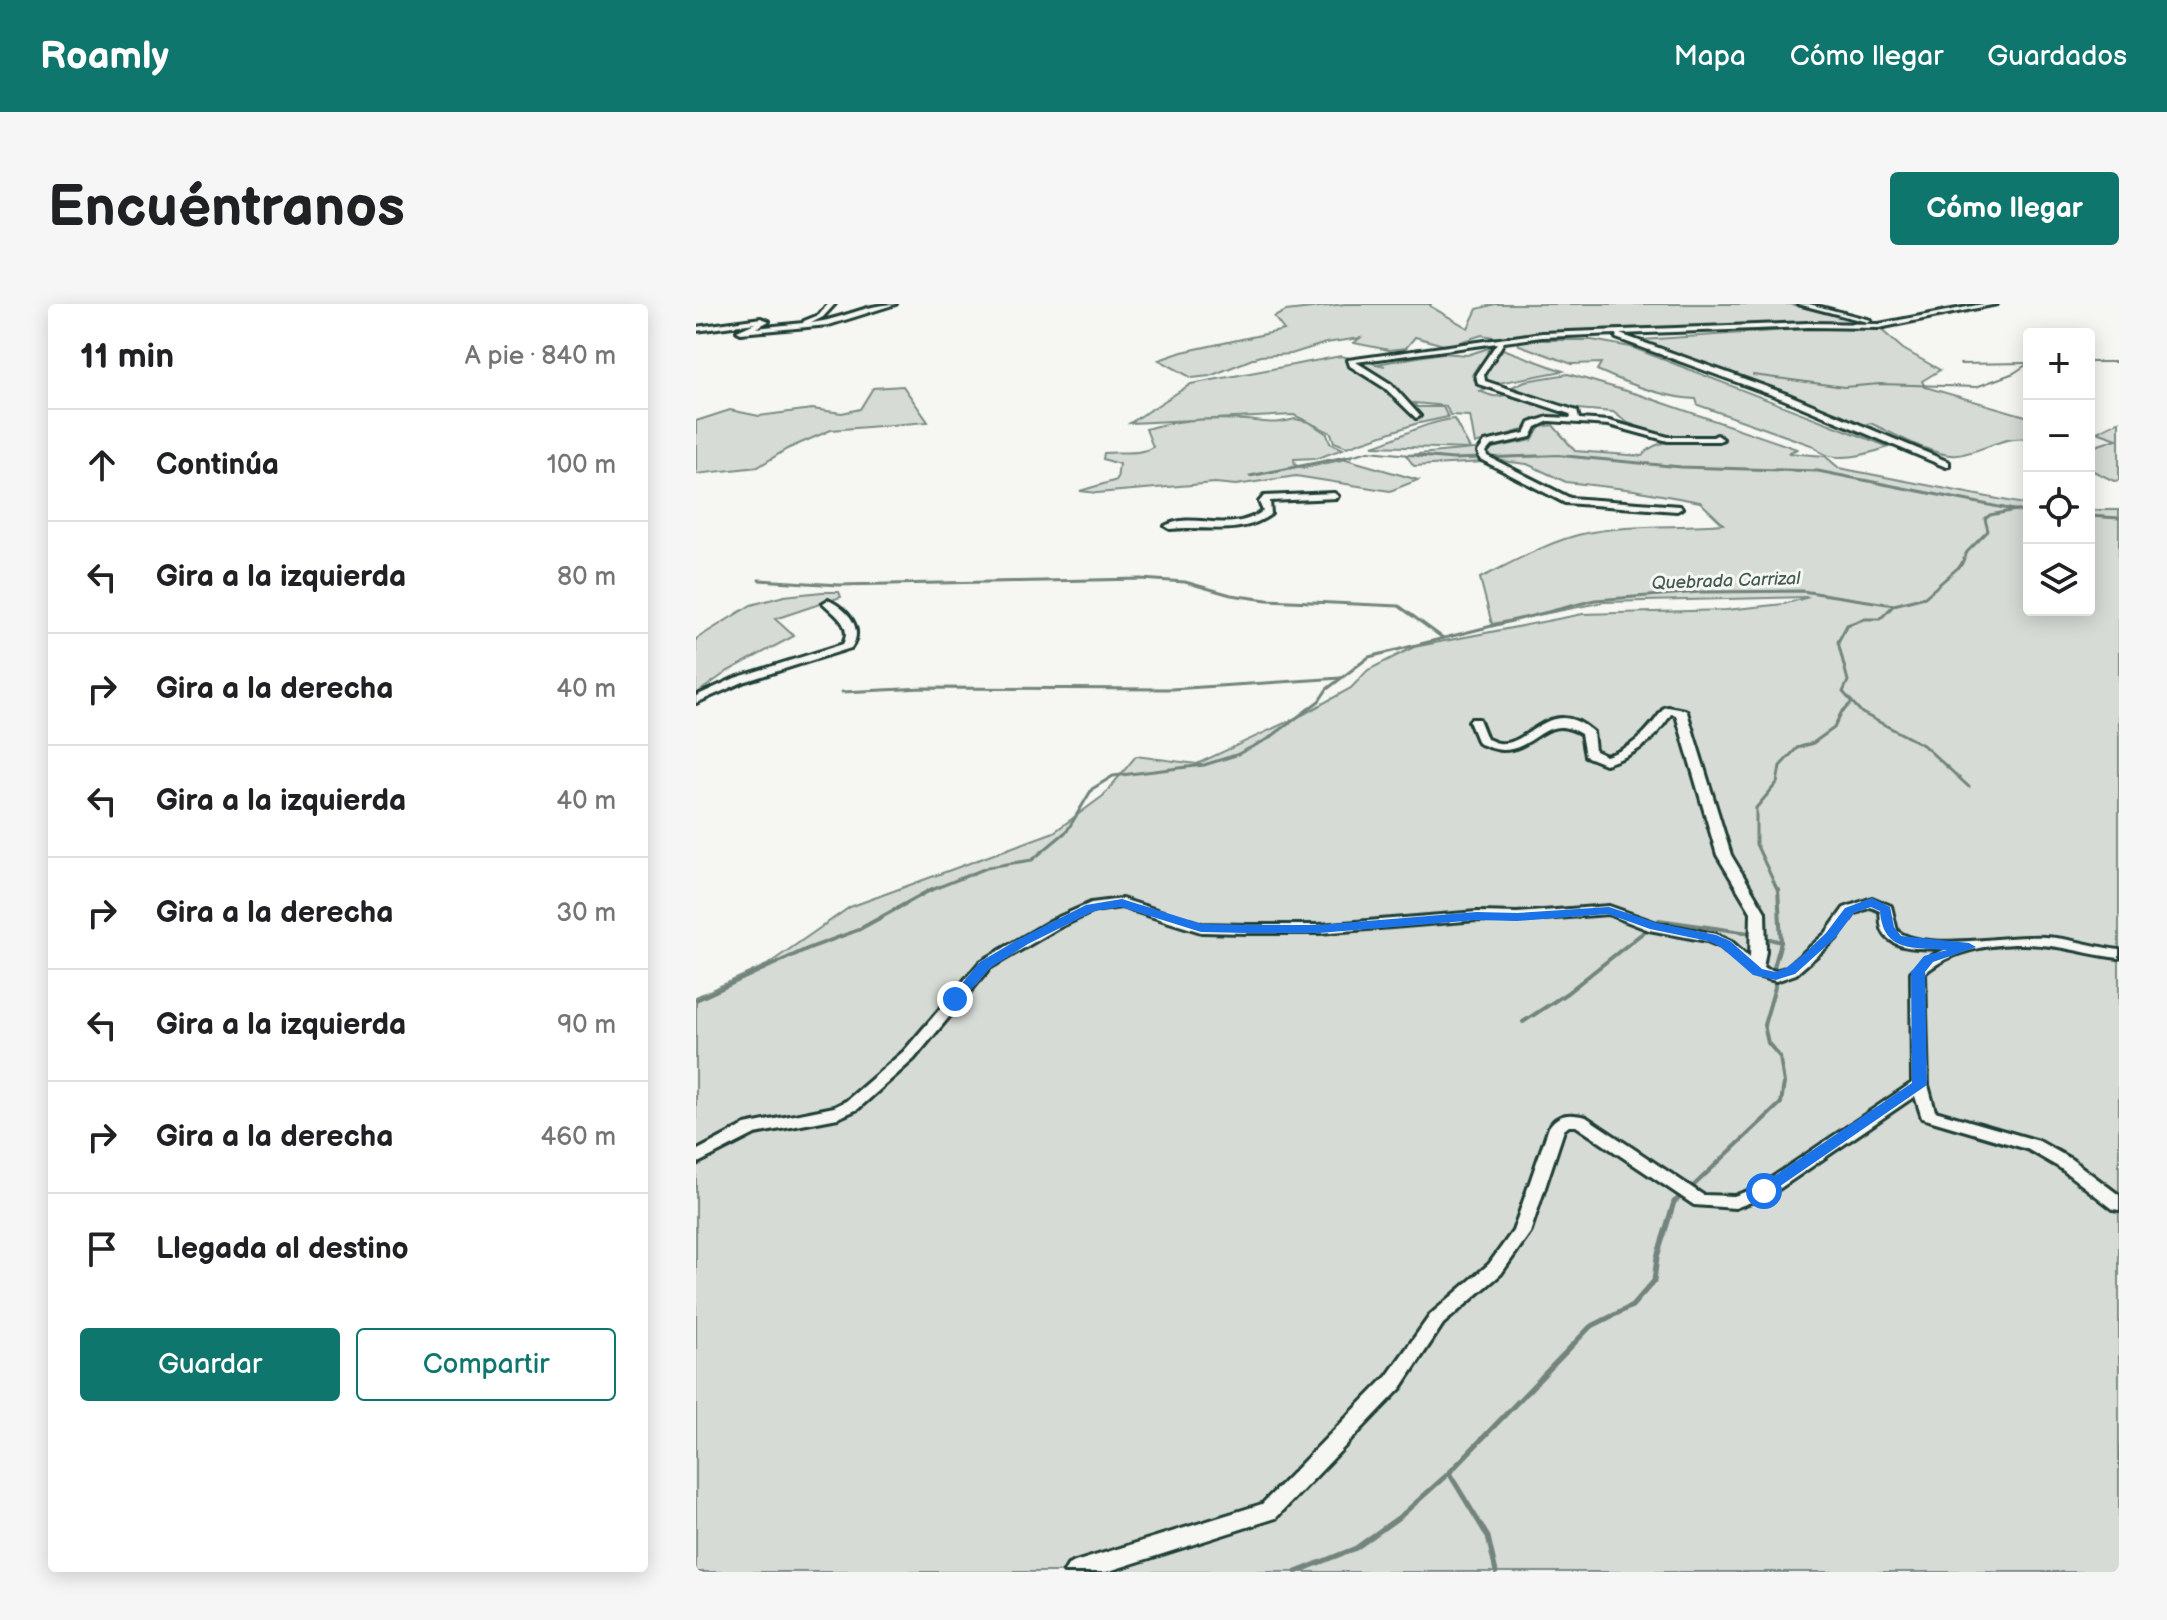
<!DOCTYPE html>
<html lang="es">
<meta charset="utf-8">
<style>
body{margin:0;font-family:"Balsamiq Sans",sans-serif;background:#f6f6f6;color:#202124}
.controls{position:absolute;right:24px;top:24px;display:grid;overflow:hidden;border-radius:8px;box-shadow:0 4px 20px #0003}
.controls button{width:72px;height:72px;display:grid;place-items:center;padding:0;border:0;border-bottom:2px solid #e0e0e0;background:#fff;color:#202124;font:40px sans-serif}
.stop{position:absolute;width:24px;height:24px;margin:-18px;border:6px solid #1a73e8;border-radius:50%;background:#fff}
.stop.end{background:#1a73e8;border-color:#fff;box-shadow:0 2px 8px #0008}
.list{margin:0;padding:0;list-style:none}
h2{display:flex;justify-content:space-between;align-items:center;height:104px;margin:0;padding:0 32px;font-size:34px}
h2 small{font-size:26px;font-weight:400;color:#757577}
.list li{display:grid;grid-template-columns:52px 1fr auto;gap:24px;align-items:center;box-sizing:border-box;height:112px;padding:0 32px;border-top:2px solid #e0e0e0}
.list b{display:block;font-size:30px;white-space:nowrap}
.list em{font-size:26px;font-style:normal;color:#757577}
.actions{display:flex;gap:16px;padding:24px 32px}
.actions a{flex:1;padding:18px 0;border:2px solid #0f766e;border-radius:8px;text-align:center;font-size:28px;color:#0f766e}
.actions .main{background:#0f766e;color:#fff}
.icon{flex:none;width:44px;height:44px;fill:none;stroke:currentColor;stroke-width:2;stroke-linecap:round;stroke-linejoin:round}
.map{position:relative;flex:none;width:1423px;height:1268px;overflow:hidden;border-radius:8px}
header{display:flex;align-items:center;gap:48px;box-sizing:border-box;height:112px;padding:0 40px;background:#0f766e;color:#fff}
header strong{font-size:38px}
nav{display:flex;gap:44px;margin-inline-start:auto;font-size:28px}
.intro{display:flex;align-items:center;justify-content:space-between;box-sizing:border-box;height:192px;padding:0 48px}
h1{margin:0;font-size:56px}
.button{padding:20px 36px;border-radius:8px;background:#0f766e;color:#fff;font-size:28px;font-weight:700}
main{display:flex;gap:48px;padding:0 48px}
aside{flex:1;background:#fff;border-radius:8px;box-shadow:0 4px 20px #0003}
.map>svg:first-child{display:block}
</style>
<header>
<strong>Roamly</strong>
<nav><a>Mapa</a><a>Cómo llegar</a><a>Guardados</a></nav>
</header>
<div class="intro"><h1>Encuéntranos</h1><a class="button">Cómo llegar</a></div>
<main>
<aside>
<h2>11 min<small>A pie · 840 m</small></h2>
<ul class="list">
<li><svg class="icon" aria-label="ahead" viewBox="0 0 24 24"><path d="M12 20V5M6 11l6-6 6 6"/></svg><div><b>Continúa</b></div><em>100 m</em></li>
<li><svg class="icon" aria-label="left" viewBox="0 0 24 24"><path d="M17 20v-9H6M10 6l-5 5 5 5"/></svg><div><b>Gira a la izquierda</b></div><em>80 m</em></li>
<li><svg class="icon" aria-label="right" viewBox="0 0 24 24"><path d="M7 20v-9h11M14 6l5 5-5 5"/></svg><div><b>Gira a la derecha</b></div><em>40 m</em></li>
<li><svg class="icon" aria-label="left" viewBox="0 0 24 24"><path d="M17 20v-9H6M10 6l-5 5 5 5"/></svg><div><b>Gira a la izquierda</b></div><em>40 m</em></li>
<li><svg class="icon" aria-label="right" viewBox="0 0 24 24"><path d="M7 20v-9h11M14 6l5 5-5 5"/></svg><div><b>Gira a la derecha</b></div><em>30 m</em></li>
<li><svg class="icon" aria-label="left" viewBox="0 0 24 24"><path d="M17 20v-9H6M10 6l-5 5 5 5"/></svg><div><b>Gira a la izquierda</b></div><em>90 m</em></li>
<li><svg class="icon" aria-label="right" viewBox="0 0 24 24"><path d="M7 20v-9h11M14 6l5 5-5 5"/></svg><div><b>Gira a la derecha</b></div><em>460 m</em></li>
<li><svg class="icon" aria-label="arrive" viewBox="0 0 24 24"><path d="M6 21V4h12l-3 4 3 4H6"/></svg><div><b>Llegada al destino</b></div></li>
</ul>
<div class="actions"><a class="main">Guardar</a><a>Compartir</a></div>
</aside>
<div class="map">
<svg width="1423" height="1268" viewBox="0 0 1423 1268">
<rect width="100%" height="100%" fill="#f6f6f2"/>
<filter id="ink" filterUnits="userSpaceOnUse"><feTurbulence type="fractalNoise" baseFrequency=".0125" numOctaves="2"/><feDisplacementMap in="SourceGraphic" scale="16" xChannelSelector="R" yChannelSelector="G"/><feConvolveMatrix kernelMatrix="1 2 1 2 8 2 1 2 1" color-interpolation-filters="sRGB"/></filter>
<g filter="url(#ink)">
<g fill="#d6dbd6" stroke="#7a8c85" stroke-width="2">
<polygon points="649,0 735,0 734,2 772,24 781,5 799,0 1094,0 1169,19 832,29 803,34 786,31 751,42 719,33 710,44 693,46 658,39 664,34 630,39 595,50 564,52 514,72 496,74 463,56 486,48 588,26 578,13 590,7"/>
<path d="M1182 23 1207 45 1244 66 1226 77 1229 83 1333 113V135C1307 131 1287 148 1261 151 1240 154 1195 128 1174 119L1165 122 1147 111 945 36 1107 25Z"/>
<path d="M835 36H896L935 43 1193 143C1173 150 1133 162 1118 142L1002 101 1000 95C969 94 930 79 901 66L905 59 876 60 823 41 822 38Z"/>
<path d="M796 43 788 60H783L776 71 779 77 794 85 784 87C807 98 803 88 821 91 838 94 855 103 871 109L873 113 838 114 830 125 779 140 774 112 754 111 750 102 718 99 721 103H747L752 113 719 120 651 143 638 138 635 129 598 111 434 119 495 80 645 52 689 62 680 60 746 49 771 51Z"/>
<polygon points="807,45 867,67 797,80 787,72"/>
<path d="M872 70 944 91 1101 145 1092 149 1129 152 1143 164 1333 201V306H1393V206H1423V1268H0V693L71 661 154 603 358 528 407 492 440 452 501 460 608 410 655 384 672 366 718 343 887 310 1030 306 1088 300 1113 293 908 298 796 320 784 274C816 259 851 238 886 230 932 220 981 224 1027 220L1004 198 938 186 870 178 831 160 806 157 718 162 710 151 801 143 836 136 844 123 857 121 879 147 946 152C964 129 1001 139 1028 137L1025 132 972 133 932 119 917 108 869 104 816 83 829 77Z"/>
<polygon points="207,82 232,118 135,126 91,145 62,163 0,170 0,117 34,106 63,112 116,105 146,109 164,105 177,84"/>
<path d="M599 115 613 118 631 130 634 139 647 145 622 154 598 155 599 161 608 164 650 155 722 176 694 187 600 172 540 181 519 179 401 189 384 187 421 176 423 160 407 155 408 149C426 147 441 152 457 143L450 125C481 115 517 114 550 116 573 118 575 121 599 115Z"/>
<path d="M758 115 774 145 677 142C705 133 728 118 758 115Z"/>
<polygon points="1423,117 1423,176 1418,177 1393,165 1393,144 1421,135 1401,128"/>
<polygon points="126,288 143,288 145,293 79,315 98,332 32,367 0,390 0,335 55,301 88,292"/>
</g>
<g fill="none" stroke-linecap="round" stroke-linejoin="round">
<g stroke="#72847d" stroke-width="2">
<polyline points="1393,58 1423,58"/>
<polyline points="1264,60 1331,59"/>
<polyline points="1057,71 1148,83 1184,80 1280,83 1318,69 1333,59"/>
<polyline points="647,154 673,147 744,154"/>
<polyline points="789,154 862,151 890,154"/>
</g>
<g stroke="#72847d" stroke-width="3">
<polyline points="723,152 757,155 842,152"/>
<polyline points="870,152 985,163 1122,167 1333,209"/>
<polyline points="554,172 655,152"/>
<polyline points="1393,212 1423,214"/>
<polyline points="63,276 143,281 445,275 489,278 535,291 571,296 703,302 747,334"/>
<polyline points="1198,301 1184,315 1168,315 1151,321 1142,338 1152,377 1147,388 1166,409 1227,441 1273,483"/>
<polyline points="146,388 228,384 475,385 645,374"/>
<polyline points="233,587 293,563 336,556 371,527 396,485 417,472 508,461 540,451 572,435 623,397 631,385 673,353 899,296 1005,288 1106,287 1198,301 1229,293 1265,261 1271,248 1292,227 1289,215 1294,211 1320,206"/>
<polyline points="1082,587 1060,540 1060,504 1081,479 1084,462 1101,444 1117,439 1138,424 1145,409 1156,398"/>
</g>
<g stroke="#72847d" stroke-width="4">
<polyline points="963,616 1053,629"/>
<polyline points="1074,635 1085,638"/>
<polyline points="0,696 111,645 162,626 236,585"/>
<polyline points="827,718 871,689 949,627"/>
<polyline points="994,885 1085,799 1088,779 1084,753 1072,739 1068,721 1079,683 1078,663 1085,638 1082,585"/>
</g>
<g stroke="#72847d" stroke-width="5">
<polyline points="753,1169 792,1233 800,1268"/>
<polyline points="600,1268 660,1244 706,1211 753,1169 894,1023 936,1002 958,977 961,953 978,898 987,891"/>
</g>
<g stroke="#1f3d34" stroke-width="6">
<g id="minor">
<path d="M132 0H139L127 13 115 19C144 16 171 0 200 0L133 21 45 29 41 27 59 19 0 27V23L65 14 73 17 60 24 107 19 108 17 123 11Z"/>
<polygon points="1102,0 1113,0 1174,16 1171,18"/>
<polygon points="1287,0 1301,0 1183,24 1112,23 924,30 1093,91 1253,158 1253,162 1250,163 1087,95 920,34 921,30 846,33 808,38 788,70 789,77 881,107 883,115 913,117 972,133 1017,133 1021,131 1027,135 1023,137 972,137 913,121 853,117 840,123 835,133 795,142 790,148 791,152 874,194 984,202 986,204 981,207 869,199 784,155 782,148 789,138 829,129 834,119 852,113 875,114 874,110 782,80 780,70 801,39 660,58 695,80 724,112 720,114 689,84 654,62 652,56 846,29 1112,19 1183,20"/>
<path d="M638 189 642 192 641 194 574 197 575 210C544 233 510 221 474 225L469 222C498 206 532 232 567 207L563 198 568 192Z"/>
<path d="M132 296C151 305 169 324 155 344L47 378 0 399V392L39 374 147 340C157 321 139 311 127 299Z"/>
<path d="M972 403 989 406 991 408 1035 551 1069 608 1070 647 1067 664 1079 667 1090 664 1130 629 1148 604 1176 594 1195 602 1201 627C1230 649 1311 630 1349 633 1374 634 1398 643 1423 646V654C1402 652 1382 646 1361 643 1319 636 1262 640 1229 669L1232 781 1239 807 1343 837 1375 855 1423 891V906L1417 905 1364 864 1331 845 1226 814 1219 792 1074 891 1039 904 998 901 880 822H873L868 826 834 929 805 970 747 1020 705 1084 580 1214 410 1268H368L372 1261 379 1258 566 1200 691 1072 735 1010 793 960 817 927 853 823C862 809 874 809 890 813L1007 891 1038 892 1062 883 1216 779 1215 668 1228 656 1250 645C1231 644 1196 648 1187 627 1184 621 1185 613 1184 607L1175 603 1158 610 1140 635 1100 670 1080 677 1057 671 1025 643 1011 637 953 626 912 610 821 617 781 616 623 629H552L505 628 425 603 398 607 364 623 294 664 218 755 162 805 142 814 59 830 0 860V847L49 821 138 803 150 797 208 747 284 658 354 617 395 599 426 595 506 620 552 621H623L781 608 821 609 913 602 961 619 1020 630 1035 637 1054 654 1055 608 1021 551 980 411 975 410C958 437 940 451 909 460L889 452 885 430C849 408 841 445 807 446 798 446 790 442 782 439L773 417 775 415H783L791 435C795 436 799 439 803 439 833 444 853 389 897 428L899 447 910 452C938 444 952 427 968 404Z"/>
</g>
</g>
<use href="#minor" fill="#f6f6f2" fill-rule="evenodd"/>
</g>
</g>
<path fill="#1a73e8" d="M1176 594 1194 603 1198 623 1205 632 1273 639 1280 643 1237 658 1229 668 1231 781 1068 893 1062 891V883L1216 779 1215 668 1228 652 1251 646C1218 643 1187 649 1184 607L1175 603 1158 609 1139 634 1099 670 1080 676 1057 671 1025 643 1012 637 954 625 912 610 821 617 781 616 623 629H552L505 628 425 603 398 607 332 640 294 664 264 698 259 699 253 695 284 658 323 635 390 601 426 595 506 620 552 621H623L781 608 821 609 913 603 961 619 1020 631 1034 637 1066 665 1079 668 1090 664 1106 652 1130 629 1149 604Z"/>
<g text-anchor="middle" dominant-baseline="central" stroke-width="6" stroke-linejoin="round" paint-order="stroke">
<g font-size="18" font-style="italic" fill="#425a52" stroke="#f6f6f2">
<text transform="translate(1030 277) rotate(-2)">Quebrada Carrizal</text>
</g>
</g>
</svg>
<div class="controls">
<button>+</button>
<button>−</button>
<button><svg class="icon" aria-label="locate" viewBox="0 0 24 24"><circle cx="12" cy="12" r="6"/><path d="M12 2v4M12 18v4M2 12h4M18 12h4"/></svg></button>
<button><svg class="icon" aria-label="layers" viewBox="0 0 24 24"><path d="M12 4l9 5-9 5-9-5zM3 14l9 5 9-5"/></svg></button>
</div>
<div class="stop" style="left:1068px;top:887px"></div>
<div class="stop end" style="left:259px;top:695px"></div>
</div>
</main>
